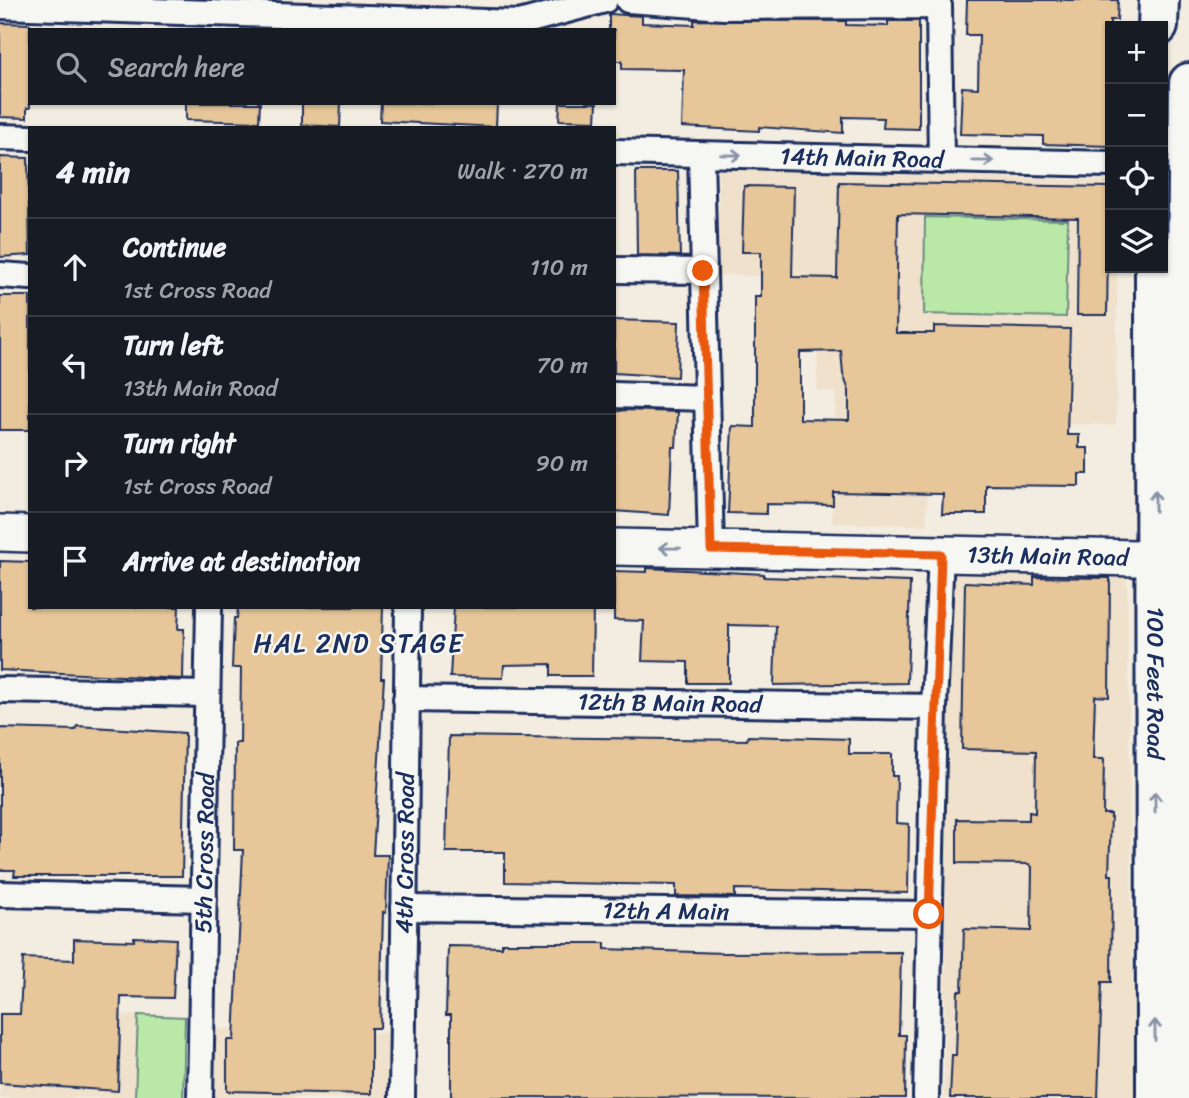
<!DOCTYPE html>
<meta charset="utf-8">
<style>
body{margin:0;font-family:Sriracha,sans-serif;background:#20242c;color:#f1f3f6}
.controls{position:absolute;right:21px;top:21px;display:grid;overflow:hidden;border-radius:0px;box-shadow:0 2px 5px #0004}
.controls button{width:63px;height:63px;display:grid;place-items:center;padding:0;border:0;border-bottom:2px solid #363941;background:#171b24;color:#f1f3f6;font:35px sans-serif}
.stop{position:absolute;width:21px;height:21px;margin:-16px;border:5px solid #ea580c;border-radius:50%;background:#fff}
.stop.end{background:#ea580c;border-color:#fff;box-shadow:0 2px 7px #0008}
.list{margin:0;padding:0;list-style:none}
h2{display:flex;justify-content:space-between;align-items:center;height:91px;margin:0;padding:0 28px;font-size:30px}
h2 small{font-size:23px;font-weight:400;color:#9ea1a6}
.list li{display:grid;grid-template-columns:46px 1fr auto;gap:21px;align-items:center;box-sizing:border-box;height:98px;padding:0 28px;border-top:2px solid #363941}
.list b{display:block;font-size:26px;white-space:nowrap}
.list p{margin:0;font-size:23px;white-space:nowrap;color:#9ea1a6}
.list em{font-size:23px;font-style:normal;color:#9ea1a6}
.icon{flex:none;width:38px;height:38px;fill:none;stroke:currentColor;stroke-width:2;stroke-linecap:round;stroke-linejoin:round}
.map{position:relative;flex:none;width:1189px;height:1098px;overflow:hidden}
.search{position:absolute;background:#171b24;box-shadow:0 2px 5px #0004;left:28px;top:28px;width:588px;height:77px;display:flex;align-items:center;gap:18px;box-sizing:border-box;padding:0 24px;border-radius:0px;color:#9ea1a6;font-size:26px}
.panel{position:absolute;background:#171b24;box-shadow:0 2px 5px #0004;left:28px;top:126px;width:588px;height:483px;border-radius:0px}
.map>svg:first-child{display:block}
</style>
<div class="map">
<svg width="1189" height="1098" viewBox="0 0 1189 1098">
<rect width="100%" height="100%" fill="#f3ece0"/>
<filter id="ink" filterUnits="userSpaceOnUse"><feTurbulence type="fractalNoise" baseFrequency=".0143" numOctaves="2"/><feDisplacementMap in="SourceGraphic" scale="14" xChannelSelector="R" yChannelSelector="G"/><feConvolveMatrix kernelMatrix="1 2 1 2 8 2 1 2 1" color-interpolation-filters="sRGB"/></filter>
<g filter="url(#ink)">
<g fill="#efe1cb">
<polygon points="719,169 1110,181 1110,268 1117,268 1116,425 929,419 926,525 832,523 836,392 817,391 819,277 718,275"/>
<polygon points="949,570 1127,574 1134,1098 944,1098"/>
<polygon points="0,1012 185,1017 183,1098 0,1098"/>
<polygon points="211,1029 391,1033 390,1098 210,1098"/>
</g>
<g fill="#bae9a7" stroke="#6a8c82" stroke-width="2">
<polygon points="925,217 1068,220 1066,317 924,314"/>
<polygon points="138,1015 185,1017 183,1098 135,1098"/>
</g>
<g fill="#e7c699" stroke="#1b2f5e" stroke-width="2" fill-rule="evenodd">
<polygon points="967,0 1118,0 1117,20 1110,20 1110,146 1043,144 1043,136 960,134 962,87 978,88 979,35 966,35"/>
<polygon points="609,14 642,16 642,23 694,25 694,20 846,21 846,25 888,26 888,21 919,21 919,129 883,128 884,118 843,117 843,133 759,127 759,131 682,127 684,70 622,69 622,61 614,61 614,30 609,30"/>
<polygon points="0,23 30,24 30,108 27,108 27,118 0,117"/>
<polygon points="186,103 260,103 259,122 186,120"/>
<polygon points="302,103 341,103 340,127 302,125"/>
<polygon points="381,103 497,103 496,127 380,121"/>
<polygon points="560,103 597,103 596,121 559,120"/>
<polygon points="0,157 28,158 30,255 0,257"/>
<polygon points="636,171 678,171 680,256 637,255"/>
<path d="M839 182 1109 187 1107 315H1077L1078 218 898 214 896 333H934V326L1070 329 1067 435H1079V448H1088V474H1079V486L986 485V514H942L943 494 833 492V505L766 504V514L728 513 732 426 755 427V297H761V252H742L744 186 794 187 792 277 837 278ZM841 351 843 374 849 391V420L800 419V352Z"/>
<rect x="0" y="296" width="30" height="134"/>
<polygon points="614,320 679,322 677,377 614,373"/>
<polygon points="625,410 678,412 676,447 672,447 669,515 614,511 614,412"/>
<polygon points="0,561 30,562 30,607 179,607 178,629 184,629 183,679 0,670"/>
<polygon points="647,568 764,574 764,577 910,582 907,683 774,685 776,626 729,625 729,683 688,683 688,662 642,661 644,621 614,620 614,571 647,572"/>
<polygon points="1034,577 1110,578 1109,697 1095,696 1093,759 1104,759 1103,814 1111,814 1109,875 1112,875 1111,982 1102,982 1098,1098 950,1098 952,1055 956,1055 958,991 962,991 964,929 1031,931 1032,867 1029,864 957,863 957,819 1029,820 1029,812 1035,813 1036,751 962,749 965,582 1034,585"/>
<polygon points="238,607 383,607 381,678 384,678 373,855 388,855 386,913 383,912 380,1028 371,1028 371,1094 227,1091 227,1040 234,1040 243,850 234,850 235,743 240,743 241,668 232,668 234,618 237,618"/>
<polygon points="454,607 593,607 592,676 551,676 551,664 504,665 503,678 450,677"/>
<polygon points="77,726 185,733 182,876 14,876 15,870 0,870 0,728 76,730"/>
<polygon points="449,736 747,740 748,736 849,739 849,754 892,754 892,776 897,776 896,823 909,824 908,893 735,889 735,897 676,896 676,885 505,882 505,852 446,852"/>
<polygon points="134,937 176,939 173,998 121,997 118,1091 0,1083 0,1014 20,1014 23,958 74,960 74,939 134,941"/>
<polygon points="502,943 605,943 605,949 724,953 901,952 899,1035 906,1035 905,1098 451,1097 451,1015 446,1015 448,946 502,947"/>
</g>
<g fill="none" stroke-linecap="round" stroke-linejoin="round">
<g stroke="#1b2f5e" stroke-width="30">
<g id="street">
<polyline points="628,0 724,7 939,6 941,161"/>
<polyline points="0,6 519,23 605,0"/>
<polyline points="0,137 30,138"/>
<path id="s1" d="M614 152 1110 164"/>
<polyline points="701,155 711,549"/>
<polyline points="614,270 703,271"/>
<polyline points="0,275 30,277"/>
<polyline points="614,395 705,398"/>
<polyline points="0,690 207,694"/>
<path id="s2" d="M406 699 934 707"/>
<polyline points="0,894 204,899"/>
<path id="s3" d="M404 908 929 914"/>
<path id="s4" d="M200 1098 209 607"/>
<path id="s5" d="M402 1098 408 607"/>
<polyline points="926,1098 934,707 941,554"/>
</g>
</g>
<g stroke="#1b2f5e" stroke-width="40">
<g id="secondary">
<polyline points="0,533 30,534"/>
<path id="s6" d="M614 547 1185 559"/>
</g>
</g>
<g stroke="#1b2f5e" stroke-width="44">
<g id="primary">
<polyline points="1158,26 1159,0"/>
<path id="s7" d="M1155 268 1156 1098"/>
<polyline points="1188,1098 1184,540 1189,83"/>
</g>
</g>
<use href="#street" stroke="#f6f6f2" stroke-width="24"/>
<use href="#secondary" stroke="#f6f6f2" stroke-width="35"/>
<use href="#primary" stroke="#f6f6f2" stroke-width="38"/>
</g>
<defs><path id="oneway-shaft" d="M-6 0H5M1.5-3L5.5 0L1.5 3" fill="none" stroke-width="1.6" stroke-linecap="round" stroke-linejoin="round" transform="scale(1.75)"/></defs>
<g stroke="#8892a8">
<use href="#oneway-shaft" transform="translate(731 155) rotate(1)"/>
<use href="#oneway-shaft" transform="translate(983 161) rotate(1)"/>
<use href="#oneway-shaft" transform="translate(1155 501) rotate(-90)"/>
<use href="#oneway-shaft" transform="translate(670 548) rotate(-179)"/>
<use href="#oneway-shaft" transform="translate(1155 802) rotate(-90)"/>
<use href="#oneway-shaft" transform="translate(1155 1030) rotate(-90)"/>
</g>
</g>
<g fill="none" stroke-linecap="round" stroke-linejoin="round" filter="url(#ink)">
<polyline stroke="#ea580c" stroke-width="9" points="703,271 711,549 941,554 929,914"/>
</g>
<g text-anchor="middle" dominant-baseline="central" stroke-width="5" stroke-linejoin="round" paint-order="stroke">
<g font-size="24" fill="#1b2f5e" stroke="#f6f6f2">
<text stroke="none"><textPath href="#s1" startOffset="248">14th Main Road</textPath></text>
<text stroke="none"><textPath href="#s6" startOffset="434">13th Main Road</textPath></text>
<text stroke="none"><textPath href="#s7" startOffset="415">100 Feet Road</textPath></text>
<text stroke="none"><textPath href="#s2" startOffset="264">12th B Main Road</textPath></text>
<text stroke="none"><textPath href="#s4" startOffset="245">5th Cross Road</textPath></text>
<text stroke="none"><textPath href="#s5" startOffset="245">4th Cross Road</textPath></text>
<text stroke="none"><textPath href="#s3" startOffset="262">12th A Main</textPath></text>
</g>
<g font-size="26" letter-spacing="2" fill="#1b2f5e" stroke="#f6f6f2">
<text x="359" y="643">HAL 2ND STAGE</text>
</g>
</g>
</svg>
<div class="controls">
<button>+</button>
<button>−</button>
<button><svg class="icon" aria-label="locate" viewBox="0 0 24 24"><circle cx="12" cy="12" r="6"/><path d="M12 2v4M12 18v4M2 12h4M18 12h4"/></svg></button>
<button><svg class="icon" aria-label="layers" viewBox="0 0 24 24"><path d="M12 4l9 5-9 5-9-5zM3 14l9 5 9-5"/></svg></button>
</div>
<div class="stop" style="left:929px;top:914px"></div>
<div class="stop end" style="left:703px;top:271px"></div>
<div class="search"><svg class="icon" aria-label="search" viewBox="0 0 24 24"><circle cx="10" cy="10" r="6"/><path d="M15 15l6 6"/></svg>Search here</div>
<section class="panel">
<h2>4 min<small>Walk · 270 m</small></h2>
<ul class="list">
<li><svg class="icon" aria-label="ahead" viewBox="0 0 24 24"><path d="M12 20V5M6 11l6-6 6 6"/></svg><div><b>Continue</b><p>1st Cross Road</p></div><em>110 m</em></li>
<li><svg class="icon" aria-label="left" viewBox="0 0 24 24"><path d="M17 20v-9H6M10 6l-5 5 5 5"/></svg><div><b>Turn left</b><p>13th Main Road</p></div><em>70 m</em></li>
<li><svg class="icon" aria-label="right" viewBox="0 0 24 24"><path d="M7 20v-9h11M14 6l5 5-5 5"/></svg><div><b>Turn right</b><p>1st Cross Road</p></div><em>90 m</em></li>
<li><svg class="icon" aria-label="arrive" viewBox="0 0 24 24"><path d="M6 21V4h12l-3 4 3 4H6"/></svg><div><b>Arrive at destination</b></div></li>
</ul>
</section>
</div>
